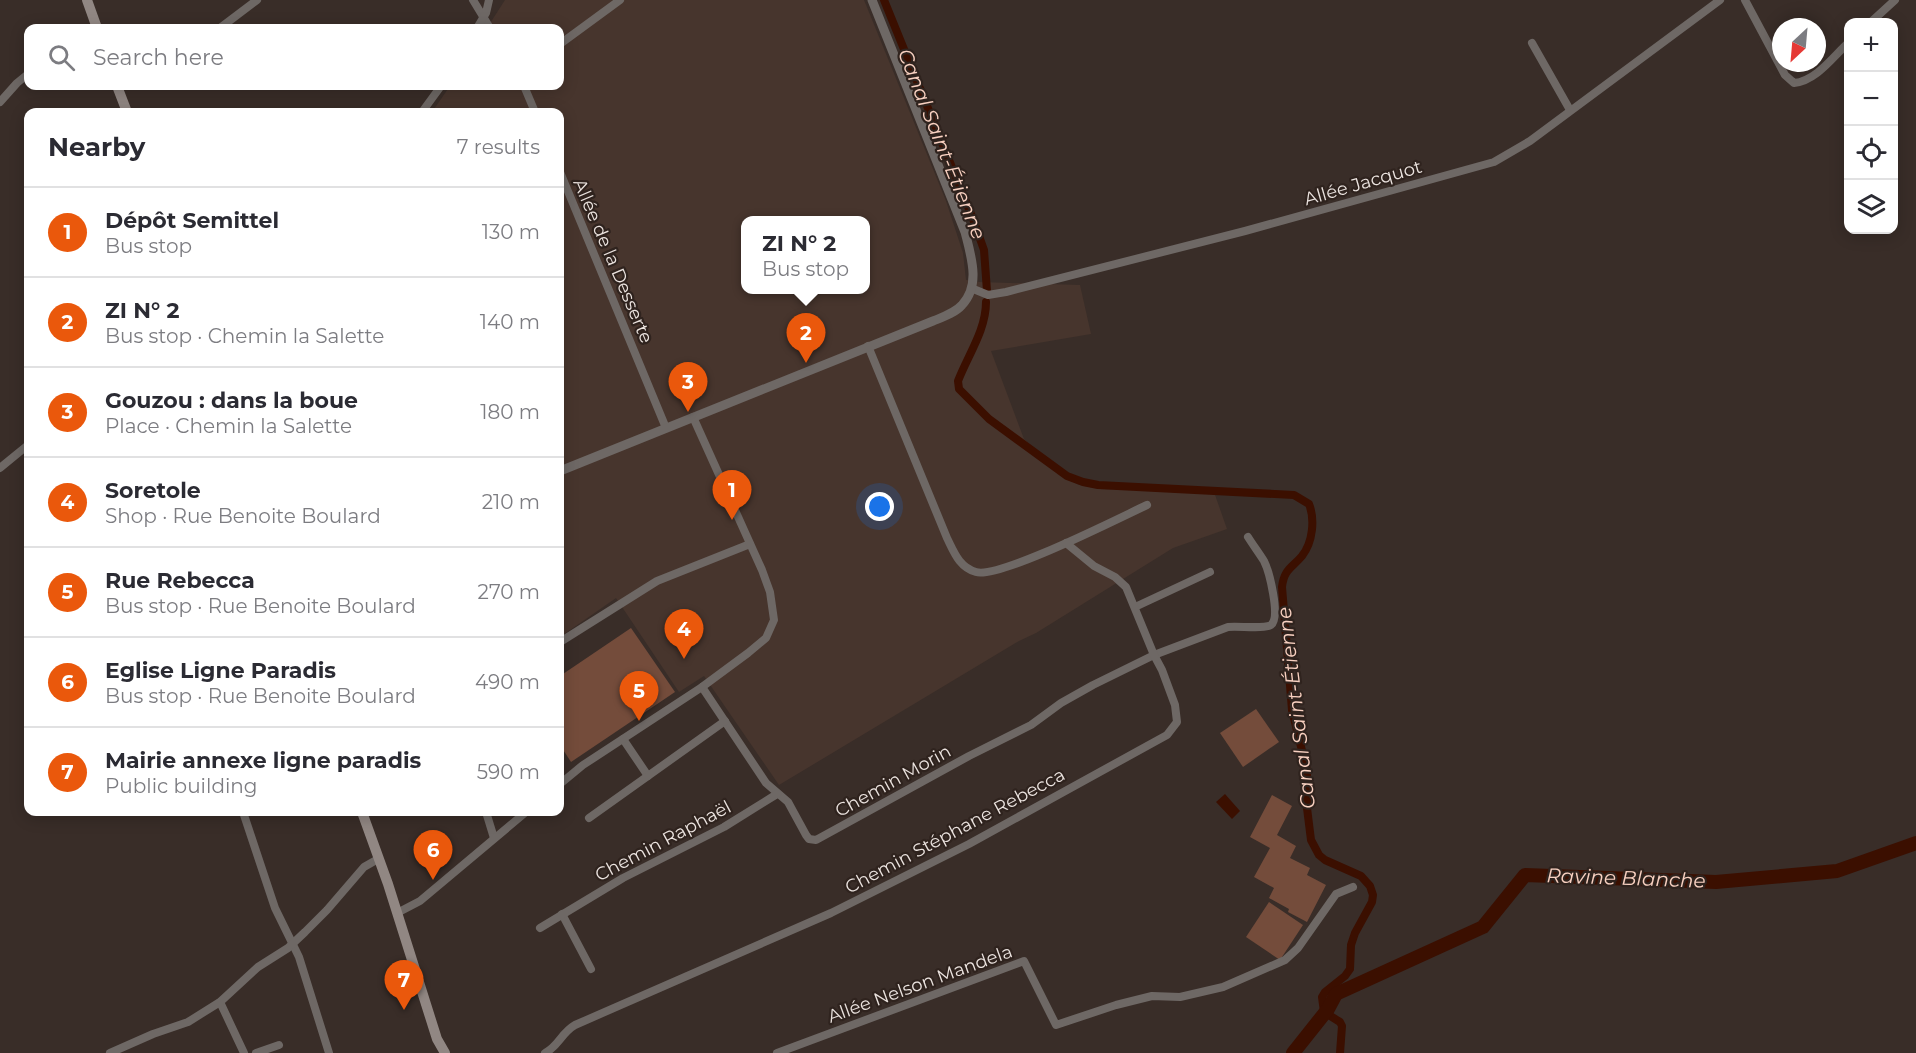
<!DOCTYPE html>
<meta charset="utf-8">
<style>
body{margin:0;font-family:Montserrat,sans-serif;background:#f7f7f7;color:#2b2b33}
.controls{position:absolute;right:18px;top:18px;display:grid;overflow:hidden;border-radius:12px;box-shadow:0 3px 15px #0003}
.controls button{width:54px;height:54px;display:grid;place-items:center;padding:0;border:0;border-bottom:2px solid #e1e1e2;background:#fff;color:#2b2b33;font:30px sans-serif}
.compass{position:absolute;left:1772px;top:18px;width:54px;height:54px;border-radius:50%;background:#fff;box-shadow:0 3px 15px #0003;rotate:206deg}
.you{position:absolute;left:880px;top:507px;width:21px;height:21px;margin:-15px;border:4px solid #fff;border-radius:50%;background:#1a73e8;box-shadow:0 0 0 9px #1a73e833}
.badge{display:grid;place-items:center;width:39px;height:39px;border-radius:50%;background:#ea580c;color:#fff;font-size:20px;font-weight:700}
.pin{position:absolute;translate:-50% -50px;filter:drop-shadow(0 2px 3px #0008)}
.pin::after{content:'';position:absolute;top:32px;width:21px;height:18px;background:inherit;clip-path:polygon(0 0,100% 0,50% 100%)}
.popup{position:absolute;left:741px;top:216px;width:129px;height:78px;box-sizing:border-box;display:grid;place-content:center;border-radius:12px;background:#fff;filter:drop-shadow(0 2px 4px #0005);font-size:20px;white-space:nowrap;color:#7c7c81}
.popup b{font-size:22px;color:#2b2b33}
.popup::after{content:'';position:absolute;left:50%;top:100%;margin-left:-12px;border:12px solid transparent;border-top-color:#fff}
.list{margin:0;padding:0;list-style:none}
h2{display:flex;justify-content:space-between;align-items:center;height:78px;margin:0;padding:0 24px;font-size:26px}
h2 small{font-size:20px;font-weight:400;color:#7c7c81}
.list li{display:grid;grid-template-columns:39px 1fr auto;gap:18px;align-items:center;box-sizing:border-box;height:90px;padding:0 24px;border-top:2px solid #e1e1e2}
.list b{display:block;font-size:22px;white-space:nowrap}
.list p{margin:0;font-size:20px;white-space:nowrap;color:#7c7c81}
.list em{font-size:20px;font-style:normal;color:#7c7c81}
.icon{flex:none;width:33px;height:33px;fill:none;stroke:currentColor;stroke-width:2;stroke-linecap:round;stroke-linejoin:round}
.map{position:relative;flex:none;width:1916px;height:1053px;overflow:hidden}
.search{position:absolute;background:#fff;box-shadow:0 3px 15px #0003;left:24px;top:24px;width:540px;height:66px;display:flex;align-items:center;gap:15px;box-sizing:border-box;padding:0 21px;border-radius:12px;color:#7c7c81;font-size:22px}
.panel{position:absolute;background:#fff;box-shadow:0 3px 15px #0003;left:24px;top:108px;width:540px;height:708px;border-radius:12px}
.map>svg:first-child{display:block}
</style>
<div class="map">
<svg width="1916" height="1053" viewBox="0 0 1916 1053">
<rect width="100%" height="100%" fill="#392d28"/>
<path fill="#47352d" fill-rule="evenodd" d="M505 0H864L946 201 963 253 966 280 980 282 1080 285 1091 334 991 351 1024 439 1069 480 1079 485 1101 489 1214 492 1227 529 1173 548 1036 633 1019 641 779 785 704 676 679 692 616 598 560 637V112H432L450 86H560V28H487ZM746 220H866V290H746Z"/>
<g fill="#744c3b">
<polygon points="631,628 675,692 571,762 560,745 560,676"/>
<polygon points="1256,709 1279,742 1243,767 1220,733"/>
<polygon points="1272,795 1292,806 1277,835 1296,846 1290,858 1310,868 1307,875 1326,885 1307,922 1288,912 1289,909 1269,898 1274,888 1254,877 1270,848 1250,837"/>
<polygon points="1269,902 1303,925 1280,960 1246,937"/>
</g>
<polygon fill="#3b0f00" points="1225,794 1240,811 1232,819 1216,802"/>
<g fill="none" stroke-linecap="round" stroke-linejoin="round">
<g stroke="#3b0f00" stroke-width="8">
<polyline points="884,0 973,219 984,250 987,291"/>
<path d="M986 302C986 330 968 355 958 381L959 389 989 419 1067 476 1083 482 1098 485 1294 495 1309 504C1315 519 1313 542 1302 556 1292 568 1284 569 1282 587L1292 710 1307 771V808L1311 840 1319 855 1325 860 1361 876 1370 886 1373 895 1372 902 1355 933 1351 945 1350 969 1345 976 1325 992 1322 997 1324 1012 1340 1022 1342 1026 1340 1053"/>
</g>
<polyline stroke="#3b0f00" stroke-width="14" points="1293,1053 1328,1009 1336,994 1483,927 1525,875 1716,882 1837,871 1916,843"/>
<g stroke="#6e6865" stroke-width="8">
<polyline points="473,0 490,28"/>
<path d="M1745 0 1785 75 1794 83C1816 81 1833 57 1848 43"/>
<polyline points="1871,22 1895,0"/>
<polyline points="220,28 257,0"/>
<polyline points="477,28 486,13 489,0"/>
<polyline points="1532,43 1570,110"/>
<polyline points="560,44 620,0"/>
<polyline points="524,86 535,112"/>
<polyline points="0,102 17,83 28,74"/>
<polyline points="422,112 441,86"/>
<polyline points="560,172 666,428"/>
<polyline points="971,288 988,295 1006,292 1245,231 1494,162 1530,141 1720,0"/>
<path d="M868 346 947 538C954 552 959 567 976 572 999 579 1119 518 1147 505"/>
<polyline points="0,468 28,445"/>
<polyline points="1135,607 1210,572"/>
<polyline points="560,642 657,581 750,544"/>
<path d="M702 687 766 783 788 802 806 835 809 839 816 840 969 756 1031 725 1061 703 1093 685 1154 655 1228 627C1239 626 1265 629 1271 625 1281 617 1269 571 1264 561 1259 553 1253 545 1248 537"/>
<polyline points="623,739 648,776"/>
<polyline points="560,784 583,765 702,687 748,653 766,638 774,620 770,592 762,570 693,417"/>
<polyline points="243,812 275,908 299,957 329,1053"/>
<polyline points="486,812 494,838"/>
<polyline points="589,818 725,721"/>
<polyline points="397,913 420,901 526,812"/>
<polyline points="562,914 591,969"/>
<polyline points="540,928 623,878 724,827 777,794"/>
<polyline points="220,1002 244,1053"/>
<polyline points="110,1053 153,1034 188,1022 220,1002 258,967 288,948 305,932 327,910 364,867 378,859"/>
<polyline points="256,1053 279,1045"/>
<path d="M545 1053C559 1046 561 1033 575 1025L831 913 969 844 1167 735 1177 722 1175 705 1162 670 1154 655 1126 587 1115 577 1094 566 1066 543"/>
<polyline points="777,1053 1024,961 1056,1025 1116,1005 1152,996 1180,997 1223,987 1285,960 1298,948 1336,894 1353,887"/>
</g>
<path stroke="#6e6865" stroke-width="9" d="M560 471 933 321C943 317 955 313 962 305 981 285 971 256 965 232L872 0"/>
<g stroke="#918783" stroke-width="10">
<polyline points="87,0 97,28"/>
<polyline points="117,86 127,112"/>
<polyline points="362,812 388,884 437,1039 445,1053"/>
</g>
</g>
<g text-anchor="middle" dominant-baseline="central" stroke-width="4.5" stroke-linejoin="round" paint-order="stroke">
<g font-size="18" fill="#ece4e0" stroke="#2f231e">
<text transform="translate(1363 183) rotate(-16)">Allée Jacquot</text>
<text transform="translate(613 261) rotate(67)">Allée de la Desserte</text>
<text transform="translate(893 781) rotate(-29)">Chemin Morin</text>
<text transform="translate(955 831) rotate(-28)">Chemin Stéphane Rebecca</text>
<text transform="translate(663 841) rotate(-28)">Chemin Raphaël</text>
<text transform="translate(920 984) rotate(-20)">Allée Nelson Mandela</text>
</g>
<g font-size="20" font-style="italic" fill="#f9d1c1" stroke="#2f231e">
<text transform="translate(942 144) rotate(68)">Canal Saint-Étienne</text>
<text transform="translate(1296 708) rotate(-97)">Canal Saint-Étienne</text>
<text transform="translate(1626 878) rotate(2)">Ravine Blanche</text>
</g>
</g>
</svg>
<div class="controls">
<button>+</button>
<button>−</button>
<button><svg class="icon" aria-label="locate" viewBox="0 0 24 24"><circle cx="12" cy="12" r="6"/><path d="M12 2v4M12 18v4M2 12h4M18 12h4"/></svg></button>
<button><svg class="icon" aria-label="layers" viewBox="0 0 24 24"><path d="M12 4l9 5-9 5-9-5zM3 14l9 5 9-5"/></svg></button>
</div>
<svg class="compass" viewBox="-18 -18 36 36"><path d="M0-13l5 13h-10z" fill="#e53935"/><path d="M0 13l5-13h-10z" fill="#7c7c81"/></svg>
<div class="you"></div>
<div class="pin badge" style="left:732px;top:520px">1</div>
<div class="pin badge" style="left:806px;top:363px">2</div>
<div class="popup"><b>ZI N° 2</b>Bus stop</div>
<div class="pin badge" style="left:688px;top:412px">3</div>
<div class="pin badge" style="left:684px;top:659px">4</div>
<div class="pin badge" style="left:639px;top:721px">5</div>
<div class="pin badge" style="left:433px;top:880px">6</div>
<div class="pin badge" style="left:404px;top:1010px">7</div>
<div class="search"><svg class="icon" aria-label="search" viewBox="0 0 24 24"><circle cx="10" cy="10" r="6"/><path d="M15 15l6 6"/></svg>Search here</div>
<section class="panel">
<h2>Nearby<small>7 results</small></h2>
<ul class="list">
<li><span class="badge">1</span><div><b>Dépôt Semittel</b><p>Bus stop</p></div><em>130 m</em></li>
<li><span class="badge">2</span><div><b>ZI N° 2</b><p>Bus stop · Chemin la Salette</p></div><em>140 m</em></li>
<li><span class="badge">3</span><div><b>Gouzou : dans la boue</b><p>Place · Chemin la Salette</p></div><em>180 m</em></li>
<li><span class="badge">4</span><div><b>Soretole</b><p>Shop · Rue Benoite Boulard</p></div><em>210 m</em></li>
<li><span class="badge">5</span><div><b>Rue Rebecca</b><p>Bus stop · Rue Benoite Boulard</p></div><em>270 m</em></li>
<li><span class="badge">6</span><div><b>Eglise Ligne Paradis</b><p>Bus stop · Rue Benoite Boulard</p></div><em>490 m</em></li>
<li><span class="badge">7</span><div><b>Mairie annexe ligne paradis</b><p>Public building</p></div><em>590 m</em></li>
</ul>
</section>
</div>
